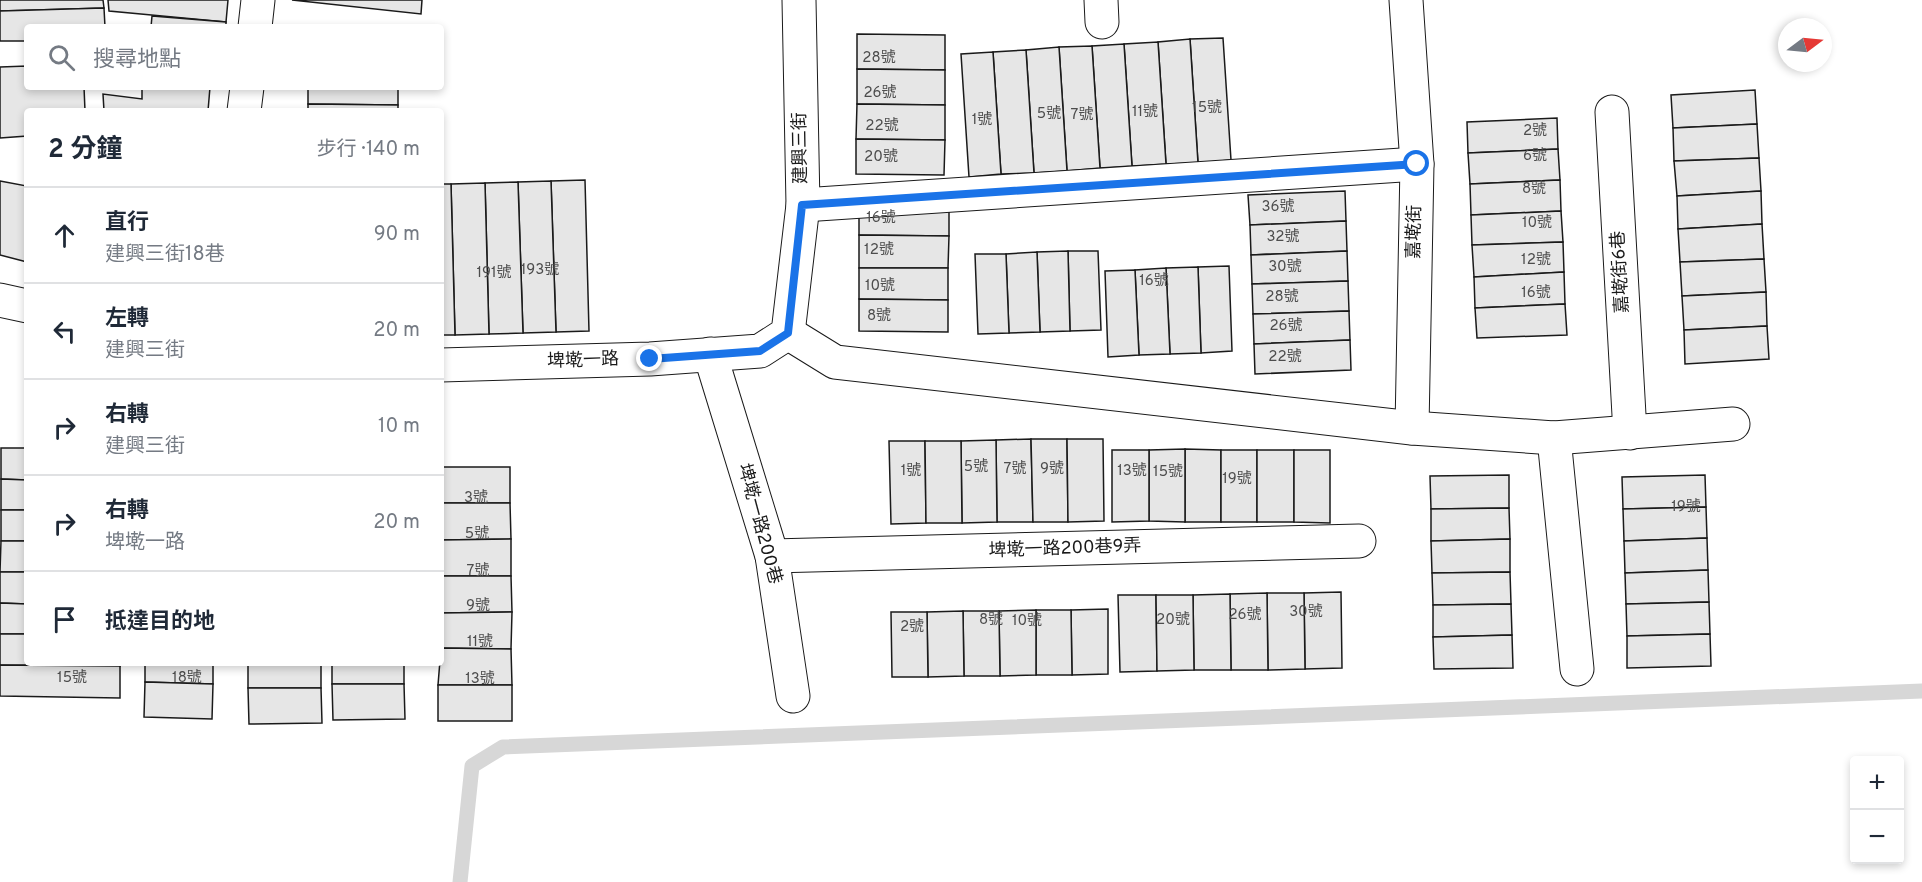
<!DOCTYPE html>
<html lang="zh-TW">
<meta charset="utf-8">
<style>
body{margin:0;font-family:Overpass,"Noto Sans TC",sans-serif;background:#f6f6f7;color:#1f2937}
.controls{position:absolute;right:18px;bottom:18px;display:grid;overflow:hidden;border-radius:6px;box-shadow:0 3px 9px #0003}
.controls button{width:54px;height:54px;display:grid;place-items:center;padding:0;border:0;border-bottom:2px solid #e0e1e3;background:#fff;color:#1f2937;font:30px sans-serif}
.compass{position:absolute;left:1778px;top:18px;width:54px;height:54px;border-radius:50%;background:#fff;box-shadow:0 3px 9px #0003;rotate:74deg}
.stop{position:absolute;width:18px;height:18px;margin:-14px;border:4px solid #1a73e8;border-radius:50%;background:#fff}
.stop.end{background:#1a73e8;border-color:#fff;box-shadow:0 2px 6px #0008}
.list{margin:0;padding:0;list-style:none}
h2{display:flex;justify-content:space-between;align-items:center;height:78px;margin:0;padding:0 24px;font-size:26px}
h2 small{font-size:20px;font-weight:400;color:#747a83}
.list li{display:grid;grid-template-columns:39px 1fr auto;gap:18px;align-items:center;box-sizing:border-box;height:96px;padding:0 24px;border-top:2px solid #e0e1e3}
.list b{display:block;font-size:22px;white-space:nowrap}
.list p{margin:0;font-size:20px;white-space:nowrap;color:#747a83}
.list em{font-size:20px;font-style:normal;color:#747a83}
.icon{flex:none;width:33px;height:33px;fill:none;stroke:currentColor;stroke-width:2;stroke-linecap:round;stroke-linejoin:round}
.map{position:relative;flex:none;width:1922px;height:882px;overflow:hidden}
.search{position:absolute;background:#fff;box-shadow:0 3px 9px #0003;left:24px;top:24px;width:420px;height:66px;display:flex;align-items:center;gap:15px;box-sizing:border-box;padding:0 21px;border-radius:6px;color:#747a83;font-size:22px}
.panel{position:absolute;background:#fff;box-shadow:0 3px 9px #0003;left:24px;top:108px;width:420px;height:558px;border-radius:6px}
.map>svg:first-child{display:block}
</style>
<div class="map">
<svg width="1922" height="882" viewBox="0 0 1922 882">
<rect width="100%" height="100%" fill="#fff"/>
<g fill="none" stroke-linecap="round" stroke-linejoin="round">
<polyline stroke="#d7d7d7" stroke-width="15" points="460,882 472,766 503,747 1922,691"/>
</g>
<g fill="#e6e6e6" stroke="#1a1a1a" stroke-width="1.5">
<polygon points="0,0 103,0 104,8 0,11"/>
<polygon points="108,0 228,0 226,22 109,11"/>
<polygon points="292,0 422,0 421,14"/>
<polygon points="104,8 105,27 27,27 27,41 0,41 0,11"/>
<polygon points="152,16 226,22 226,27 151,27"/>
<polygon points="857,34 945,35 945,70 857,69"/>
<polygon points="1223,38 1231,160 1198,163 1190,39"/>
<polygon points="1190,39 1198,163 1166,164 1158,42"/>
<polygon points="1158,42 1166,164 1132,166 1124,44"/>
<polygon points="1124,44 1132,166 1100,168 1092,46"/>
<polygon points="1092,46 1100,168 1067,171 1059,47"/>
<polygon points="1059,47 1067,171 1034,173 1026,50"/>
<polygon points="1026,50 1034,173 1001,174 993,52"/>
<polygon points="993,52 1001,174 969,177 961,54"/>
<polygon points="27,66 27,87 84,87 85,111 27,111 27,136 0,138 0,67"/>
<polygon points="857,69 945,70 945,105 857,104"/>
<polygon points="142,87 210,87 208,111 104,111 103,94 142,99"/>
<polygon points="308,87 398,87 398,105 308,104"/>
<polygon points="1755,90 1757,124 1673,128 1671,95"/>
<polygon points="308,104 398,105 398,111 308,111"/>
<polygon points="857,104 945,105 945,140 856,139"/>
<polygon points="1557,118 1558,149 1468,153 1467,122"/>
<polygon points="1757,124 1759,158 1674,161 1673,128"/>
<polygon points="856,139 945,140 944,175 856,174"/>
<polygon points="1558,149 1560,180 1470,184 1468,153"/>
<polygon points="1759,158 1761,191 1677,196 1674,161"/>
<polygon points="585,180 589,331 556,332 551,181"/>
<polygon points="1560,180 1561,211 1471,215 1470,184"/>
<polygon points="0,181 27,186 27,262 0,255"/>
<polygon points="551,181 556,332 523,333 518,182"/>
<polygon points="518,182 523,333 489,334 485,183"/>
<polygon points="485,183 489,334 455,335 451,184"/>
<polygon points="441,184 451,184 455,335 441,335"/>
<polygon points="1345,191 1346,221 1250,225 1248,195"/>
<polygon points="1761,191 1762,224 1678,229 1677,196"/>
<polygon points="859,203 949,204 949,236 859,235"/>
<polygon points="1561,211 1563,242 1472,245 1471,215"/>
<polygon points="1346,221 1347,251 1251,255 1250,225"/>
<polygon points="1762,224 1764,259 1680,262 1678,229"/>
<polygon points="859,235 949,236 948,268 859,268"/>
<polygon points="1563,242 1564,272 1474,277 1472,245"/>
<polygon points="1068,251 1098,251 1101,330 1070,331"/>
<polygon points="1068,251 1070,331 1040,332 1037,252"/>
<polygon points="1347,251 1348,281 1252,284 1251,255"/>
<polygon points="1037,252 1040,332 1009,333 1006,254"/>
<polygon points="975,254 1006,254 1009,333 978,334"/>
<polygon points="1764,259 1766,292 1682,296 1680,262"/>
<polygon points="1229,266 1232,351 1201,353 1198,267"/>
<polygon points="1198,267 1201,353 1170,354 1166,268"/>
<polygon points="859,268 948,268 948,300 859,299"/>
<polygon points="1166,268 1170,354 1139,355 1135,270"/>
<polygon points="1135,270 1139,355 1108,357 1105,271"/>
<polygon points="1564,272 1565,304 1475,308 1474,277"/>
<polygon points="1348,281 1349,311 1253,314 1252,284"/>
<polygon points="1766,292 1767,326 1684,330 1682,296"/>
<polygon points="859,299 948,300 948,332 859,331"/>
<polygon points="1565,304 1567,335 1477,338 1475,308"/>
<polygon points="1349,311 1350,340 1254,344 1253,314"/>
<polygon points="1767,326 1769,359 1685,364 1684,330"/>
<polygon points="1350,340 1351,370 1255,374 1254,344"/>
<polygon points="1031,439 1033,522 997,522 996,440"/>
<polygon points="1031,439 1067,439 1068,522 1033,522"/>
<polygon points="1067,439 1103,439 1104,521 1068,522"/>
<polygon points="996,440 997,522 962,523 961,441"/>
<polygon points="889,441 925,441 926,523 891,524"/>
<polygon points="925,441 961,441 962,523 926,523"/>
<polygon points="1,448 27,448 27,480 1,479"/>
<polygon points="1185,449 1221,450 1221,522 1185,522"/>
<polygon points="1185,449 1185,522 1149,521 1149,450"/>
<polygon points="1112,450 1149,450 1149,521 1112,522"/>
<rect x="1221" y="450" width="36" height="72"/>
<rect x="1257" y="450" width="37" height="72"/>
<polygon points="1294,450 1330,450 1330,523 1294,522"/>
<rect x="441" y="467" width="69" height="36"/>
<polygon points="1509,475 1509,508 1431,509 1430,476"/>
<polygon points="1705,475 1706,507 1623,509 1622,477"/>
<polygon points="1,479 27,480 27,510 1,510"/>
<polygon points="441,503 510,503 511,539 441,540"/>
<polygon points="1706,507 1707,538 1624,541 1623,509"/>
<polygon points="1509,508 1510,539 1431,541 1431,509"/>
<rect x="1" y="510" width="26" height="31"/>
<polygon points="1707,538 1708,570 1625,573 1624,541"/>
<polygon points="511,539 511,576 441,576 441,540"/>
<polygon points="1510,539 1510,572 1432,573 1431,541"/>
<polygon points="1,541 27,541 27,572 0,572"/>
<polygon points="1708,570 1709,602 1626,604 1625,573"/>
<polygon points="0,572 27,572 27,604 0,603"/>
<polygon points="1510,572 1511,604 1433,605 1432,573"/>
<polygon points="441,576 511,576 512,612 441,613"/>
<polygon points="1341,592 1342,668 1305,669 1304,593"/>
<polygon points="1267,593 1304,593 1305,669 1268,670"/>
<polygon points="1267,593 1268,670 1231,670 1230,594"/>
<polygon points="1230,594 1231,670 1194,670 1193,595"/>
<polygon points="1118,595 1156,595 1157,671 1120,672"/>
<polygon points="1156,595 1193,595 1194,670 1157,671"/>
<polygon points="1709,602 1710,634 1627,636 1626,604"/>
<polygon points="0,603 27,604 27,634 0,634"/>
<polygon points="1511,604 1512,635 1433,637 1433,605"/>
<polygon points="1108,609 1108,674 1072,675 1071,610"/>
<polygon points="1036,610 1071,610 1072,675 1036,675"/>
<polygon points="1036,610 1036,675 1000,676 999,611"/>
<polygon points="963,611 999,611 1000,676 964,676"/>
<polygon points="963,611 964,676 928,677 927,612"/>
<polygon points="512,612 511,649 441,648 441,613"/>
<polygon points="891,612 927,612 928,677 892,677"/>
<polygon points="0,634 27,634 27,663 120,663 120,666 0,665"/>
<polygon points="1710,634 1711,666 1627,668 1627,636"/>
<polygon points="1512,635 1513,668 1434,669 1433,637"/>
<polygon points="441,648 511,649 512,685 438,685"/>
<polygon points="145,663 213,663 213,684 145,682"/>
<rect x="248" y="663" width="73" height="25"/>
<rect x="332" y="663" width="72" height="21"/>
<polygon points="0,665 120,666 120,698 0,696"/>
<polygon points="145,682 213,684 212,719 144,717"/>
<polygon points="332,684 404,684 405,719 333,720"/>
<rect x="438" y="685" width="74" height="36"/>
<polygon points="248,688 321,688 322,723 249,724"/>
</g>
<g fill="none" stroke-linecap="round" stroke-linejoin="round">
<g stroke="#1a1a1a" stroke-width="35">
<g id="minor">
<polyline points="1101,0 1102,22"/>
<polyline points="1406,0 1417,164 1412,428"/>
<polyline points="255,27 258,0"/>
<polyline points="244,111 247,87"/>
<polyline points="1612,112 1630,433"/>
<polyline points="803,205 1417,164"/>
<polyline points="0,300 27,306"/>
<polyline points="788,333 835,362 1412,428 1554,438 1733,424"/>
<polyline points="710,354 772,556 793,696"/>
<polyline points="441,365 650,359 760,351 788,333 803,205 799,0"/>
<polyline points="1554,438 1577,669"/>
<polyline points="772,556 1359,541"/>
</g>
</g>
<use href="#minor" stroke="#fff" stroke-width="33"/>
</g>
<g fill="none" stroke-linecap="round" stroke-linejoin="round">
<polyline stroke="#1a73e8" stroke-width="8" points="650,359 760,351 788,333 802,205 1417,164"/>
</g>
<g text-anchor="middle" dominant-baseline="central" stroke-width="4.5" stroke-linejoin="round" paint-order="stroke">
<g font-size="15" fill="#4d4d4d">
<text x="879" y="58">28號</text>
<text x="880" y="93">26號</text>
<text x="1207" y="108">15號</text>
<text x="1145" y="112">11號</text>
<text x="1049" y="114">5號</text>
<text x="1082" y="115">7號</text>
<text x="982" y="120">1號</text>
<text x="882" y="126">22號</text>
<text x="1535" y="131">2號</text>
<text x="1535" y="156">6號</text>
<text x="881" y="157">20號</text>
<text x="1534" y="189">8號</text>
<text x="1278" y="207">36號</text>
<text x="881" y="218">16號</text>
<text x="1537" y="223">10號</text>
<text x="1283" y="237">32號</text>
<text x="879" y="250">12號</text>
<text x="1536" y="260">12號</text>
<text x="1285" y="267">30號</text>
<text x="540" y="270">193號</text>
<text x="494" y="273">191號</text>
<text x="1154" y="281">16號</text>
<text x="880" y="286">10號</text>
<text x="1536" y="293">16號</text>
<text x="1282" y="297">28號</text>
<text x="879" y="316">8號</text>
<text x="1286" y="326">26號</text>
<text x="1285" y="357">22號</text>
<text x="976" y="467">5號</text>
<text x="1015" y="469">7號</text>
<text x="1052" y="469">9號</text>
<text x="911" y="471">1號</text>
<text x="1132" y="471">13號</text>
<text x="1168" y="472">15號</text>
<text x="1237" y="479">19號</text>
<text x="476" y="498">3號</text>
<text x="1686" y="507">19號</text>
<text x="477" y="534">5號</text>
<text x="478" y="571">7號</text>
<text x="478" y="606">9號</text>
<text x="1306" y="612">30號</text>
<text x="1245" y="615">26號</text>
<text x="991" y="620">8號</text>
<text x="1173" y="620">20號</text>
<text x="1027" y="621">10號</text>
<text x="912" y="627">2號</text>
<text x="480" y="642">11號</text>
<text x="72" y="678">15號</text>
<text x="187" y="678">18號</text>
<text x="480" y="679">13號</text>
</g>
<g font-size="18" fill="#1a1a1a" stroke="#fff">
<text transform="translate(801 148) rotate(-91)">建興三街</text>
<text transform="translate(1415 232) rotate(-89)">嘉墘街</text>
<text transform="translate(1621 272) rotate(-93)">嘉墘街6巷</text>
<text transform="translate(583 361) rotate(-2)">埤墘一路</text>
<text transform="translate(759 524) rotate(75)">埤墘一路200巷</text>
<text transform="translate(1065 549) rotate(-2)">埤墘一路200巷9弄</text>
</g>
</g>
</svg>
<div class="controls">
<button>+</button>
<button>−</button>
</div>
<svg class="compass" viewBox="-18 -18 36 36"><path d="M0-13l5 13h-10z" fill="#e53935"/><path d="M0 13l5-13h-10z" fill="#747a83"/></svg>
<div class="stop" style="left:1417px;top:164px"></div>
<div class="stop end" style="left:650px;top:359px"></div>
<div class="search"><svg class="icon" aria-label="search" viewBox="0 0 24 24"><circle cx="10" cy="10" r="6"/><path d="M15 15l6 6"/></svg>搜尋地點</div>
<section class="panel">
<h2>2 分鐘<small>步行 · 140 m</small></h2>
<ul class="list">
<li><svg class="icon" aria-label="ahead" viewBox="0 0 24 24"><path d="M12 20V5M6 11l6-6 6 6"/></svg><div><b>直行</b><p>建興三街18巷</p></div><em>90 m</em></li>
<li><svg class="icon" aria-label="left" viewBox="0 0 24 24"><path d="M17 20v-9H6M10 6l-5 5 5 5"/></svg><div><b>左轉</b><p>建興三街</p></div><em>20 m</em></li>
<li><svg class="icon" aria-label="right" viewBox="0 0 24 24"><path d="M7 20v-9h11M14 6l5 5-5 5"/></svg><div><b>右轉</b><p>建興三街</p></div><em>10 m</em></li>
<li><svg class="icon" aria-label="right" viewBox="0 0 24 24"><path d="M7 20v-9h11M14 6l5 5-5 5"/></svg><div><b>右轉</b><p>埤墘一路</p></div><em>20 m</em></li>
<li><svg class="icon" aria-label="arrive" viewBox="0 0 24 24"><path d="M6 21V4h12l-3 4 3 4H6"/></svg><div><b>抵達目的地</b></div></li>
</ul>
</section>
</div>
